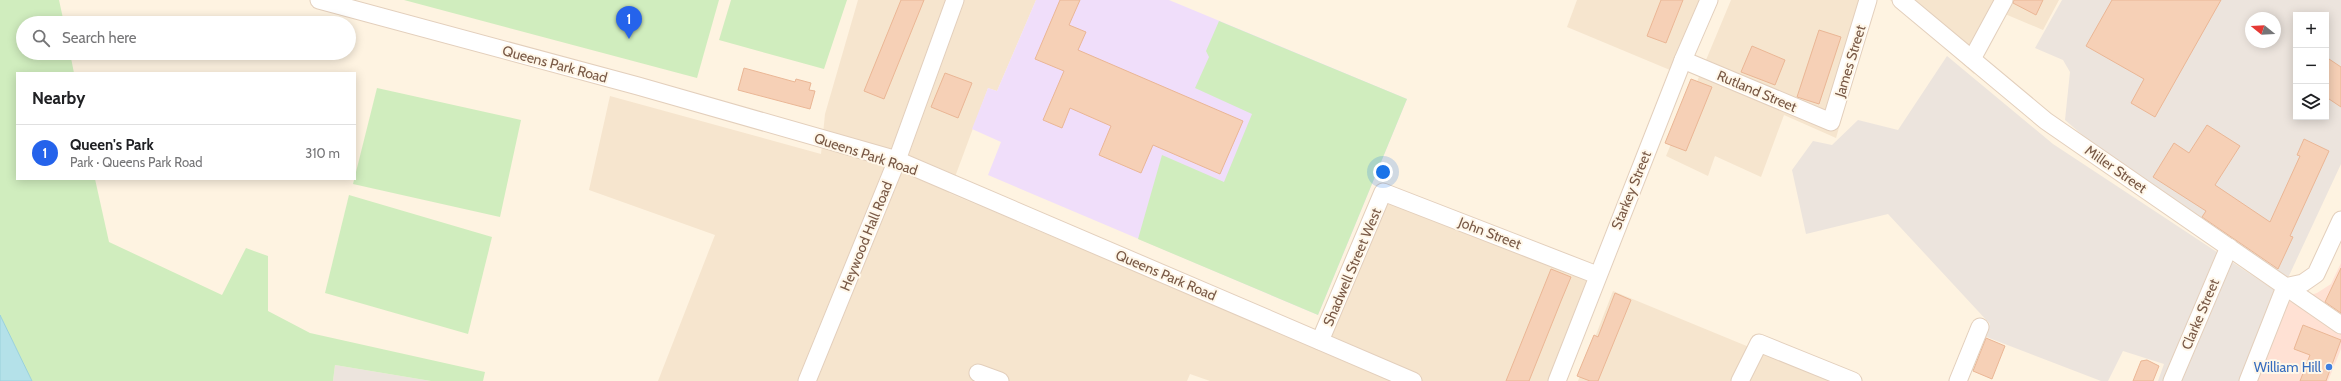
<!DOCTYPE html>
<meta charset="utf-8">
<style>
body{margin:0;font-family:Cabin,sans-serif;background:#f2f2f2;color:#202124}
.controls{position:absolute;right:12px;top:12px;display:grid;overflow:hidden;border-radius:0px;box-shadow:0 2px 10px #0003}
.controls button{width:36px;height:36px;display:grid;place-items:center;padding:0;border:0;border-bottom:1px solid #e0e0e0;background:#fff;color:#202124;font:20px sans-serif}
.compass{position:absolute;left:2245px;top:12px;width:36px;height:36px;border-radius:50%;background:#fff;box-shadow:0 2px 10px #0003;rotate:288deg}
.you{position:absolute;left:1383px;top:172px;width:14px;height:14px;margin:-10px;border:3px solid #fff;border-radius:50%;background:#1a73e8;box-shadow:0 0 0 6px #1a73e833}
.badge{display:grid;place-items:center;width:26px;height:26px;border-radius:50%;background:#2563eb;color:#fff;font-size:13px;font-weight:700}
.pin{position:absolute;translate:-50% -33px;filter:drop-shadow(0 1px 2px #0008)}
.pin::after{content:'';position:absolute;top:21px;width:14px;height:12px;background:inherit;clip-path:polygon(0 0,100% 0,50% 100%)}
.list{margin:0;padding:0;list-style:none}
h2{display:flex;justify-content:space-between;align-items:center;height:52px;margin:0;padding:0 16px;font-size:17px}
h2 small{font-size:13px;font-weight:400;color:#757577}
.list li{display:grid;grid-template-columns:26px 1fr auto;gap:12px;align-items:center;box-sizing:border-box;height:56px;padding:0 16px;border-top:1px solid #e0e0e0}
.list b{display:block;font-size:15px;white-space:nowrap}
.list p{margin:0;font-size:13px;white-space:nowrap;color:#757577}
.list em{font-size:13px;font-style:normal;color:#757577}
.icon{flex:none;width:22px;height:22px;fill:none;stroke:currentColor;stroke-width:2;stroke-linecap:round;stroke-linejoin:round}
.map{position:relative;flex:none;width:2341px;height:381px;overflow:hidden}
.search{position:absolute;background:#fff;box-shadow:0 2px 10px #0003;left:16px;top:16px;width:340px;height:44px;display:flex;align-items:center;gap:10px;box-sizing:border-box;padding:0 14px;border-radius:22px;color:#757577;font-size:15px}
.panel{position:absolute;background:#fff;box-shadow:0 2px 10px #0003;left:16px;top:72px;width:340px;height:108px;border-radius:0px}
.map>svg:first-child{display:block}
</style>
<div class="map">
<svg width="2341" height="381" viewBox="0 0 2341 381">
<rect width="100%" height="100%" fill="#fef3e1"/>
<g fill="#f6e5ce">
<polygon points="858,0 1036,0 997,91 988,88 949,193 1320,349 1382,196 1592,280 1552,381 1210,381 1190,374 1187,381 658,381 715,235 589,190 610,96 821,154 825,114"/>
<polygon points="1577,0 1701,0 1670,70 1567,27"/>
<polygon points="1731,0 1876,0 1836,138 1784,115 1761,177 1715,156 1708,176 1666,156"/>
<polygon points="1890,0 2059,0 2043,30 2005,14 1974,74"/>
<polygon points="1613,291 1832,381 1578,381"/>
</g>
<polygon fill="#ffe1d4" points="2341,263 2341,349 2328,381 2256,381 2288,302 2317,293 2331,284"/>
<g fill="#ece4dd" fill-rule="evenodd">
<path d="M2062 0H2341V164L2287 280 2101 151 2065 120 2070 72 2063 60 2035 48ZM2296 15H2326V117H2296ZM2251 18H2275V42H2251Z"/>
<polygon points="1947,56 2053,144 2279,293 2242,381 2158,381 2164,364 2123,351 2108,381 2101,381 1984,336 1990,324 1888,214 1806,234 1792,170 1813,141 1832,145 1858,120 1898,130"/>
<polygon points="335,365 431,381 333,381"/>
</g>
<polygon fill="#f0defa" points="1036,0 1169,0 1407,99 1318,315 988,175 1001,142 972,129 988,88 997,91"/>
<g fill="#d0edbe">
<polygon points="0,0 59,0 64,23 23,23 23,53 70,53 74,73 17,73 17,179 95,179 109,242 222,295 246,248 268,256 268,311 310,333 485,372 483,381 431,381 335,365 333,381 32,381 0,315"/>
<polygon points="404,0 719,0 697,78"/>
<polygon points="731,0 847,0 824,69 719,40"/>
<polygon points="1219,21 1407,99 1318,315 1138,239 1162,155 1224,182 1252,114 1195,88 1209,57 1206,51"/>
<polygon points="377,88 521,120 500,217 353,184"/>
<polygon points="349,195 492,237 468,334 325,293"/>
</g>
<polygon fill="#b4e1e9" stroke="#99d1dc" points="0,315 32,381 0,381"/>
<g fill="#f6d0b6" stroke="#eab695">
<polygon points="901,0 924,0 884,99 864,91"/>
<polygon points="1060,0 1080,0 1069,25 1086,32 1078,50 1243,121 1220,174 1153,145 1141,173 1099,155 1111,126 1070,108 1062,128 1043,120 1064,71 1035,59"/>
<polygon points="1661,0 1683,0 1666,43 1647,36"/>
<polygon points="2014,0 2043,0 2036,15 2013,3"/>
<polygon points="2112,0 2221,0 2155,117 2131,103 2144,79 2086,46"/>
<polygon points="1819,30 1841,37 1819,104 1797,97"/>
<polygon points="1752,46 1785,60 1775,85 1741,72"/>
<polygon points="2326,57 2341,67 2341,107 2326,97"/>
<polygon points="744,68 795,82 796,79 811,83 809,90 815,91 810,109 738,90"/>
<polygon points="945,73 972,83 958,118 931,107"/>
<polygon points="1691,79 1712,87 1686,151 1665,143"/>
<polygon points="2207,125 2240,146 2215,185 2270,222 2300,156 2297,155 2304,139 2329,151 2290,236 2293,237 2278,269 2202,217 2206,211 2153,177 2174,143 2189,153"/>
<polygon points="2341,268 2341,313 2325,302"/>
<polygon points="1551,269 1571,277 1561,301 1529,381 1506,381"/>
<polygon points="1615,293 1631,300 1598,381 1590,381 1577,376 1594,335 1598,337"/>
<polygon points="2303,325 2341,340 2326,381 2300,381 2310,355 2294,349"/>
<polygon points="1986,338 2005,346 1992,379 1973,371"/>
<polygon points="2147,360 2159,366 2153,381 2133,381 2141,361"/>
</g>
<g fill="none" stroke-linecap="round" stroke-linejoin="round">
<g stroke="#e3cfbc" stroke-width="19">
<g id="minor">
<polyline points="319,0 638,86 897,160 1413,381"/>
<polyline points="1901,0 2046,121 2341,325"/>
<polyline points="1972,59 2004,0"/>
<polyline points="1683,60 1831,122 1868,0"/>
<polyline points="1320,341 1383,192 1597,275"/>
<polyline points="978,373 1000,381"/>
<polyline points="807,381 897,160 955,0"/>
<polyline points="1557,381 1683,60 1709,0"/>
<polyline points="1740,381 1759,343 1853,381"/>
<polyline points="1958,381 1980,327"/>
<polyline points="2172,381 2229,247"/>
<polyline points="2248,381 2285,287 2303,283 2316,274 2341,220"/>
</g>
</g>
<use href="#minor" stroke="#fff" stroke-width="17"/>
</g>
<circle fill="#3f7fe0" stroke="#fff7e9" stroke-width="1.5" cx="2329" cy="367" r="4"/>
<g text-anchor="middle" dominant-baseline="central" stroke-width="4" stroke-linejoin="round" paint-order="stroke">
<g font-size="14" fill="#785845" stroke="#fff7e9">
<text transform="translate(1850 61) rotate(-73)">James Street</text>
<text transform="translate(555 64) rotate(15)">Queens Park Road</text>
<text transform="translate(1757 91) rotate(23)">Rutland Street</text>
<text transform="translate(866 154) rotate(18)">Queens Park Road</text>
<text transform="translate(2116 169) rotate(35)">Miller Street</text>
<text transform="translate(1631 190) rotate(-68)">Starkey Street</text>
<text transform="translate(1490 233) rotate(21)">John Street</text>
<text transform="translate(866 236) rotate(-68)">Heywood Hall Road</text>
<text transform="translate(1352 267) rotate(-67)">Shadwell Street West</text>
<text transform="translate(1166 275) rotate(23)">Queens Park Road</text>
<text transform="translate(2200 314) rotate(-67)">Clarke Street</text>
</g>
<g font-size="14" fill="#366cbe" stroke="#fff7e9" text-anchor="end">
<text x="2321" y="367">William Hill</text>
</g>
</g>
</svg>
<div class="controls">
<button>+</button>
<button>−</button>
<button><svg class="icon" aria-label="layers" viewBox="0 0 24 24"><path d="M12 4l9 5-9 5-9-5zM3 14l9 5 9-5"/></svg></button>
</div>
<svg class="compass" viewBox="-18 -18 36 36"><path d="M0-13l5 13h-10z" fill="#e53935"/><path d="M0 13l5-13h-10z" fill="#757577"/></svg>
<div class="you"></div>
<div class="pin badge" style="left:629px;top:39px">1</div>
<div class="search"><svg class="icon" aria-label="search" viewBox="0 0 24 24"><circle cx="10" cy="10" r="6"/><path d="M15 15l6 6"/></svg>Search here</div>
<section class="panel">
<h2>Nearby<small></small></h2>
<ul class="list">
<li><span class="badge">1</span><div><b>Queen's Park</b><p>Park · Queens Park Road</p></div><em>310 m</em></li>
</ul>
</section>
</div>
